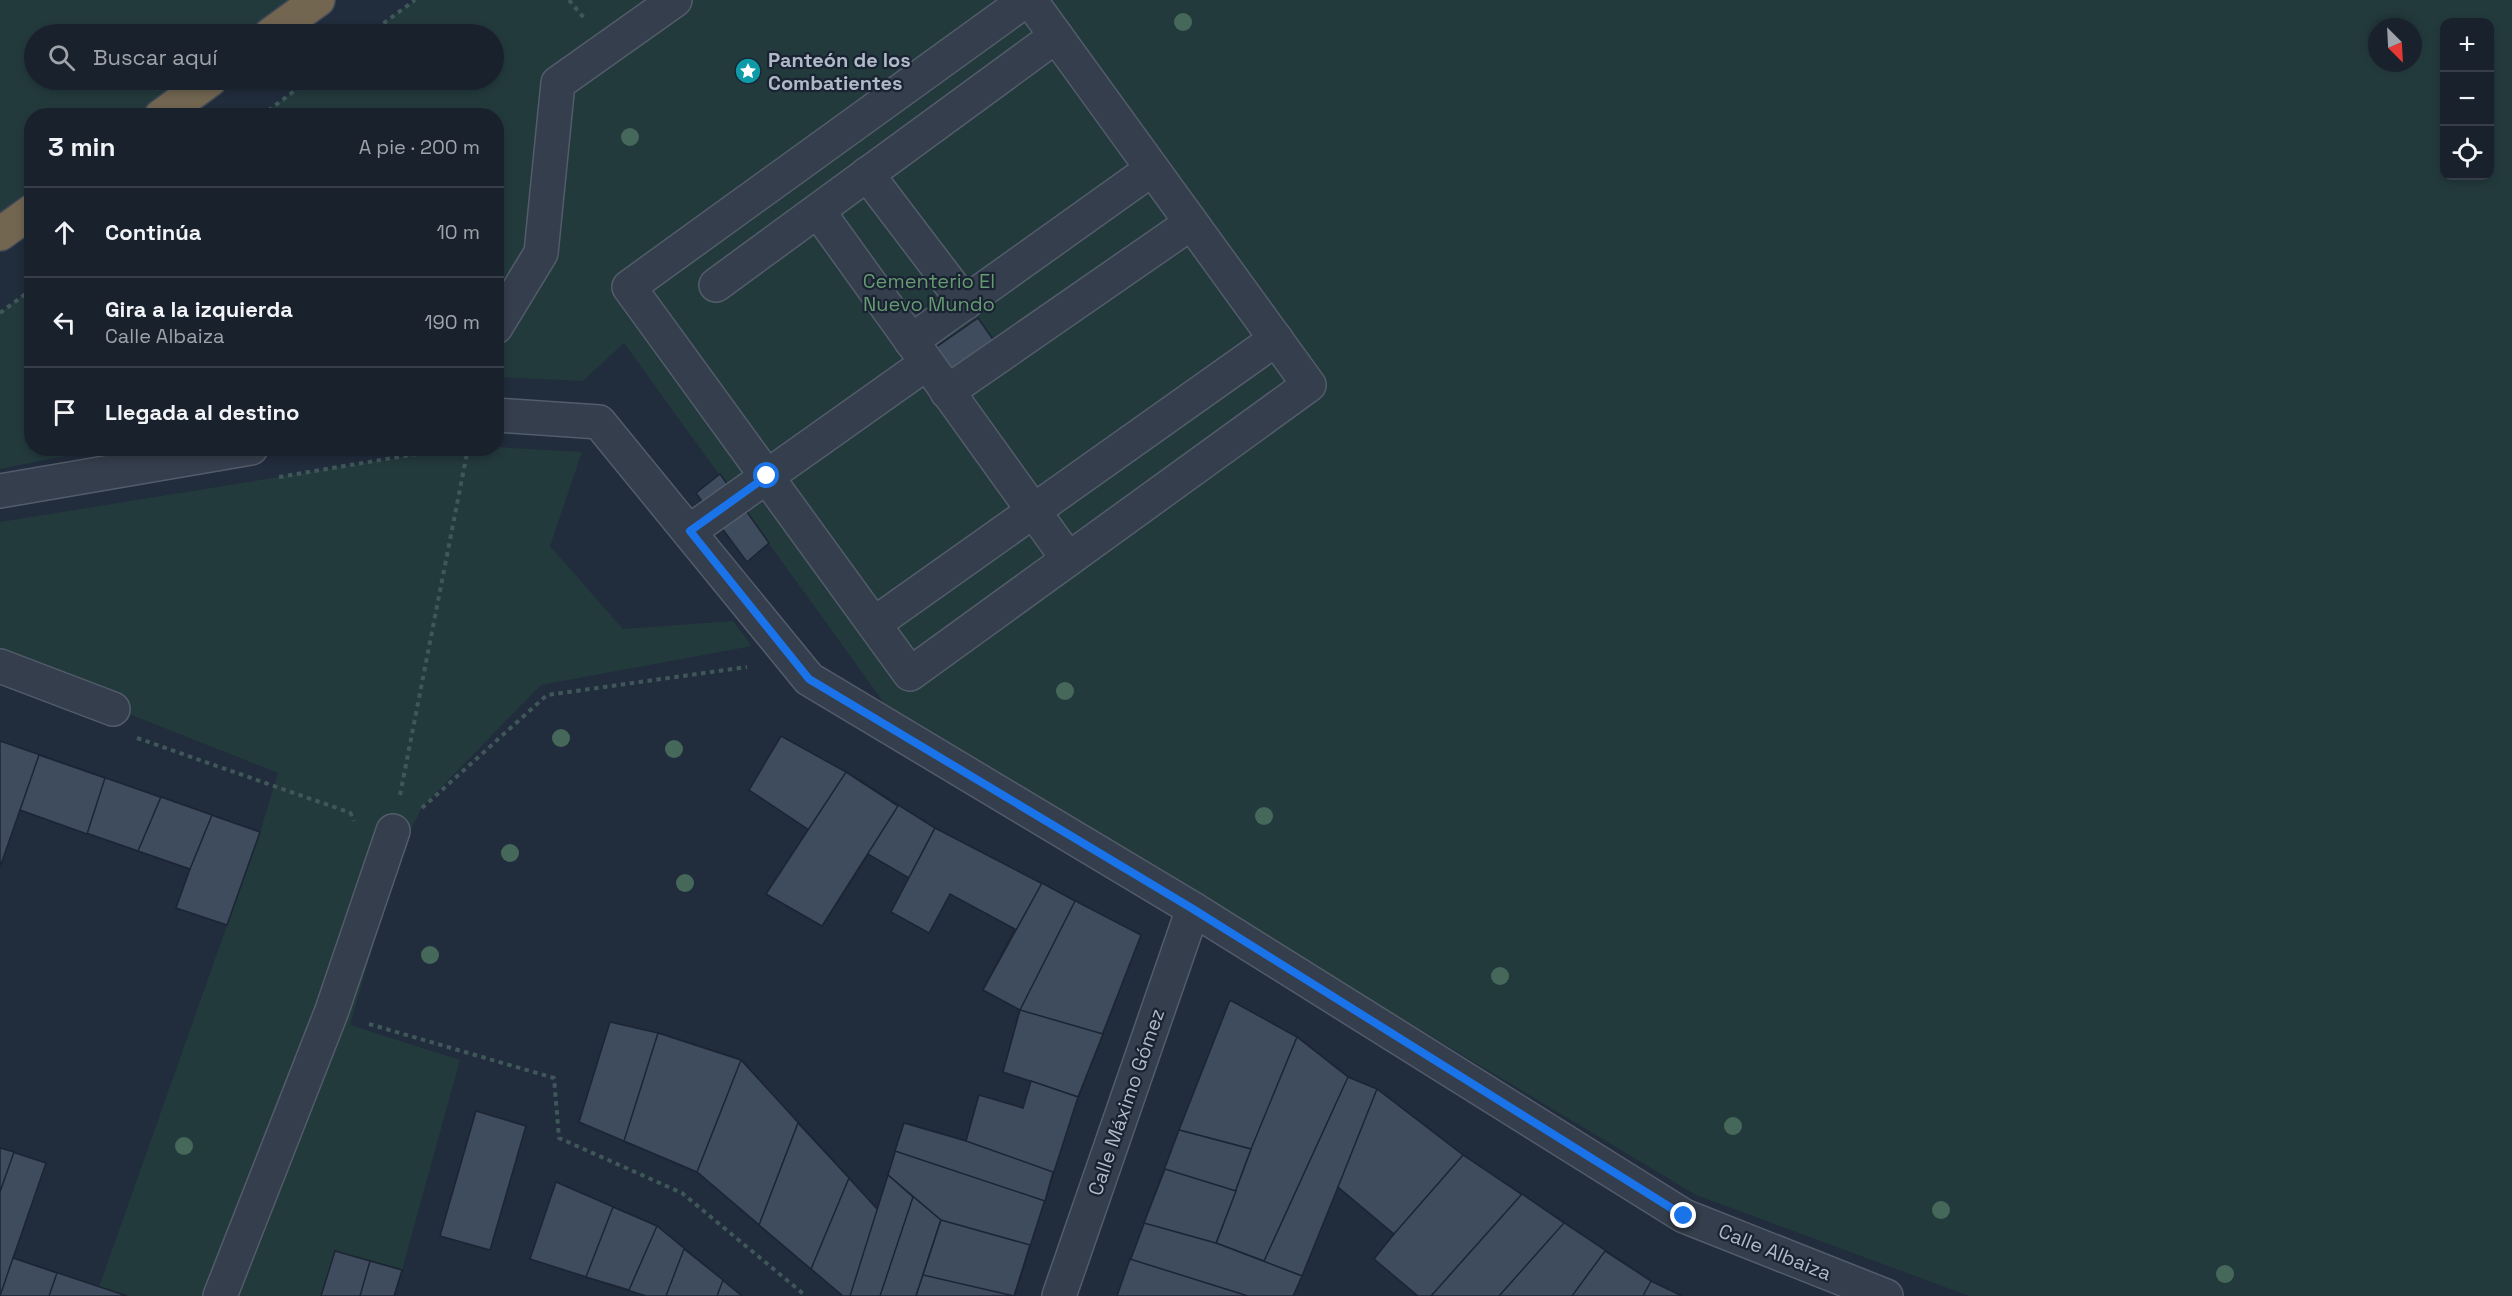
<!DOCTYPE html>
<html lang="es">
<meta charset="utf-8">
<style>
body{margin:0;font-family:"Space Grotesk",sans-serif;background:#222935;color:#f1f3f6}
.controls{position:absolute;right:18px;top:18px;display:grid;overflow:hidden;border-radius:12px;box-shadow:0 3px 9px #0003}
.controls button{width:54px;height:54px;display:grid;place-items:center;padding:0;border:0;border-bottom:2px solid #373e49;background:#19212d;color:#f1f3f6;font:30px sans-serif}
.compass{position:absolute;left:2368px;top:18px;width:54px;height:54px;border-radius:50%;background:#19212d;box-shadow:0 3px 9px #0003;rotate:156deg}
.stop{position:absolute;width:18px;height:18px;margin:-14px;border:4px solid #1a73e8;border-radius:50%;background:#fff}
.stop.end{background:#1a73e8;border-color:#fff;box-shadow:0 2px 6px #0008}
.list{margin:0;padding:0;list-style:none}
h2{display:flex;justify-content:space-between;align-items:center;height:78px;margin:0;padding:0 24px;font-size:26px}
h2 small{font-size:20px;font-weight:400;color:#9fa3aa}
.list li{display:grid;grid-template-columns:39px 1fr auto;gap:18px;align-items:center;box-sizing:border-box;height:90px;padding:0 24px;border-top:2px solid #373e49}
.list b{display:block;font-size:22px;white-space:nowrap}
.list p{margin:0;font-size:20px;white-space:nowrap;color:#9fa3aa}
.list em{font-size:20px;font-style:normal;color:#9fa3aa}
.icon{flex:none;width:33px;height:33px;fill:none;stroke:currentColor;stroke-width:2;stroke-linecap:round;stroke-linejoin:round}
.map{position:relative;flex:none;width:2512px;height:1296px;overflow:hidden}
.search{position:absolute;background:#19212d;box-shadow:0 3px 9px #0003;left:24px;top:24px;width:480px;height:66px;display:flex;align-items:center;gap:15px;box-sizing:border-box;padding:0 21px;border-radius:33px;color:#9fa3aa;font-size:22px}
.panel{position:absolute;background:#19212d;box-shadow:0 3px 9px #0003;left:24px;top:108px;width:480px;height:348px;border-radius:24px}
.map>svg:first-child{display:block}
</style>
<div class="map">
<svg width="2512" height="1296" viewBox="0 0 2512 1296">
<rect width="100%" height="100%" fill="#212c3c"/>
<g fill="#233a3d" fill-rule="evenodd">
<polygon points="0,0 319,0 272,34 34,34 34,80 210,80 161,115 32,116 31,211 0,234"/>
<path d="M415 0H2512V1296H1969L1696 1195 1304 960 895 718 624 343 583 381 497 377 496 116H261L309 80H494V34H369ZM2444 22H2490V176H2444ZM2377 27H2413V63H2377Z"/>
<polygon points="31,289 32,448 101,449 0,469 0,313"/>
<polygon points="497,447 582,452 550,546 623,629 733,621 752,646 541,685 422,807 400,852 350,1025 460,1060 402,1270 335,1251 321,1296 127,1296 99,1287 260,832 278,773 0,663 0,522 452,449"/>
</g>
<g fill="#3f4c5e" stroke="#1c2533" stroke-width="1.5">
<polygon points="978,318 999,348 954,380 932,350"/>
<polygon points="720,474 769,543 747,562 696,493"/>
<polygon points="781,736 846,772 935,828 909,878 868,854 822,926 766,894 809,830 749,790"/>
<polygon points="0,741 260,832 227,925 176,908 190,869 20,810 0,867"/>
<polygon points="39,755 105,778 87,834 20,810"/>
<polygon points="846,772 898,806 822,926 766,894"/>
<polygon points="161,797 212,815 190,869 138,851"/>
<polygon points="935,828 1141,935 1078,1097 1003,1072 1020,1010 983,990 1015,929 950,894 929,933 891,912"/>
<polygon points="1042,883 1075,901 1020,1010 983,990"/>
<polygon points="1230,1000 1297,1037 1348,1077 1377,1089 1463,1155 1651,1281 1682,1296 1418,1296 1374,1259 1394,1234 1338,1187 1302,1276 1216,1243 1251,1149 1179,1130"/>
<polygon points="1020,1010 1103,1034 1078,1097 1003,1072"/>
<polygon points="610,1022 658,1033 741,1060 878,1210 888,1175 941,1220 916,1296 843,1296 697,1172 579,1122"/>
<polygon points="658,1033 741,1060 697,1172 624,1141"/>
<polygon points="1297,1037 1348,1077 1264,1261 1216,1243 1251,1149"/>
<polygon points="1031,1081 1078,1097 1014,1296 916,1296 941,1220 888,1175 904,1123 966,1141 979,1095 1023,1108"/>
<polygon points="1377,1089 1463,1155 1394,1234 1338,1187"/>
<polygon points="476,1111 526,1126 490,1250 440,1236"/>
<polygon points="798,1123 849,1178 811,1269 759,1225"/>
<polygon points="904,1123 966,1141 1053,1172 1045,1201 895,1151"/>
<polygon points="1179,1130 1251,1149 1216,1243 1302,1276 1293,1296 1117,1296"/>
<polygon points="0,1148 46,1163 13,1258 127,1296 0,1296"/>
<polygon points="0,1148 14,1152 0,1192"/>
<polygon points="1165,1169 1236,1191 1216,1243 1144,1223"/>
<polygon points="888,1175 913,1197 880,1296 850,1296"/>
<polygon points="556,1182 657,1226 742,1296 646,1296 530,1259"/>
<polygon points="1522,1194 1564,1223 1499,1296 1431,1296"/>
<polygon points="613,1207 657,1226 629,1290 586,1277"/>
<polygon points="941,1220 1030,1245 1014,1296 923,1275"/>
<polygon points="684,1249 723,1280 717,1296 666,1296"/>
<polygon points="335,1251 402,1270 394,1296 321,1296"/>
<polygon points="1605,1251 1651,1281 1643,1296 1572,1296"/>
<polygon points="13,1258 57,1273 49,1296 0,1296"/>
<polygon points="1130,1259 1248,1296 1117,1296"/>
<polygon points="370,1261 402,1270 394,1296 360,1296"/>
</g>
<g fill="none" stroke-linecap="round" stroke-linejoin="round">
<g stroke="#535c6a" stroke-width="36">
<g id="minor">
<polyline points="1026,0 629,287 910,674 1309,385 1030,0"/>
<polyline points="867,174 965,303"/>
<polyline points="818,211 1068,559"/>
<polyline points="716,285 1056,36"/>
<polyline points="496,327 541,253 558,83 675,0"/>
<polyline points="911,341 1152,169"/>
<polyline points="947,392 1191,223"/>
<polyline points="496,415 599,422 809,679 1193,909 1684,1216 1886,1296"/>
<polyline points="0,491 251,448"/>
<polyline points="690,531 927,363"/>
<polyline points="874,624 1276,339"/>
<polyline points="0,666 113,709"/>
<polyline points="220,1296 331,1013 393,831"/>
<polyline points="1059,1296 1193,909"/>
</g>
</g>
<g stroke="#404957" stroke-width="36">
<g id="highway">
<polyline points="271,34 318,0"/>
<polyline points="161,116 210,80"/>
<polyline points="0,234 32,211"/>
</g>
</g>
<g stroke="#40575a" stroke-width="4" stroke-dasharray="4.5 4.5" stroke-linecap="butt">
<polyline points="569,0 584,18"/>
<polyline points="369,34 415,0"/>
<polyline points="261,116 309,80"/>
<polyline points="0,313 32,289"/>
<polyline points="279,477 452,448"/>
<polyline points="137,738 351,813"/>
<polyline points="400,795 468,448"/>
<polyline points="422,808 547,695 747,667"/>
<polyline points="350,812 354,821"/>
<polyline points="369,1024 554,1078 559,1138 682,1193 806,1296"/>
</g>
<use href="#minor" stroke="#353e4c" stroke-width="33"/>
<use href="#highway" stroke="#726651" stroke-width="33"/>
</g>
<g fill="#46685a">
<circle cx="1183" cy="22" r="9"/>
<circle cx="630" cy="137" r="9"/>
<circle cx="1065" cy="691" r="9"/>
<circle cx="561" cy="738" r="9"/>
<circle cx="674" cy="749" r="9"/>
<circle cx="1264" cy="816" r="9"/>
<circle cx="510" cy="853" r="9"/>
<circle cx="685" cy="883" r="9"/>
<circle cx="430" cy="955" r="9"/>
<circle cx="1500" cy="976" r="9"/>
<circle cx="1733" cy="1126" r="9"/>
<circle cx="184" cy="1146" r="9"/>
<circle cx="1941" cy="1210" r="9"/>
<circle cx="2225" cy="1274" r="9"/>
</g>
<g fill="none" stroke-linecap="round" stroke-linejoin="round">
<polyline stroke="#1a73e8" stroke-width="8" points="767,476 690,531 809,679 1193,909 1684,1216"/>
</g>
<defs>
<g id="sight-disc" transform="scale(1.35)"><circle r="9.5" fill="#0f9aa8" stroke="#1a2331"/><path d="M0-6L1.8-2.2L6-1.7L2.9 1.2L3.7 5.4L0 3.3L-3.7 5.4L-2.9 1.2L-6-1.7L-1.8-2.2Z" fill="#fff"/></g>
</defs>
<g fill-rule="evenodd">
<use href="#sight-disc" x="748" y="71"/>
</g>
<g text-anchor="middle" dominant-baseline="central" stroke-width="4.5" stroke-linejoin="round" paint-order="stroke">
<g font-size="20" font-weight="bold" fill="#b0b9c8" stroke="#1a2331" text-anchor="start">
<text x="768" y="60">Panteón de los<tspan x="768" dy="23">Combatientes</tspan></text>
</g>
<g font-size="20" fill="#659a72" stroke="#1a2331">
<text x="929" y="281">Cementerio El<tspan x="929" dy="23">Nuevo Mundo</tspan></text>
</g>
<g font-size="20" fill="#b0b9c8" stroke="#1a2331">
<text transform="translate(1126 1102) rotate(-71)">Calle Máximo Gómez</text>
<text transform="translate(1775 1252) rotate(22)">Calle Albaiza</text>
</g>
</g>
</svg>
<div class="controls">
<button>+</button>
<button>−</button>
<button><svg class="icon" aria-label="locate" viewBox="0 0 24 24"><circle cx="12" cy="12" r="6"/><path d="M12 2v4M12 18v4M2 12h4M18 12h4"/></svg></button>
</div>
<svg class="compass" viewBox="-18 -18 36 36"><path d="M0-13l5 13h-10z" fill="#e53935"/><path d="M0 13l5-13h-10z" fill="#9fa3aa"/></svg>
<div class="stop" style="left:767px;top:476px"></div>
<div class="stop end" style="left:1684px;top:1216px"></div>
<div class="search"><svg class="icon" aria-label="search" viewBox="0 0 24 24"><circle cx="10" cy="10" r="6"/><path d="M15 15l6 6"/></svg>Buscar aquí</div>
<section class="panel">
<h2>3 min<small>A pie · 200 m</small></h2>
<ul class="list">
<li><svg class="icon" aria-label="ahead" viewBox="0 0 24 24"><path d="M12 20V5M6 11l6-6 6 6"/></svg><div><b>Continúa</b></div><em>10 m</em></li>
<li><svg class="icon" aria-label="left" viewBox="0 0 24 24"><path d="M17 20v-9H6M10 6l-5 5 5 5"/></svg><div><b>Gira a la izquierda</b><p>Calle Albaiza</p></div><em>190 m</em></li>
<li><svg class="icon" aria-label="arrive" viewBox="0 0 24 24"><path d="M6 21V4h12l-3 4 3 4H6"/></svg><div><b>Llegada al destino</b></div></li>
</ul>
</section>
</div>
